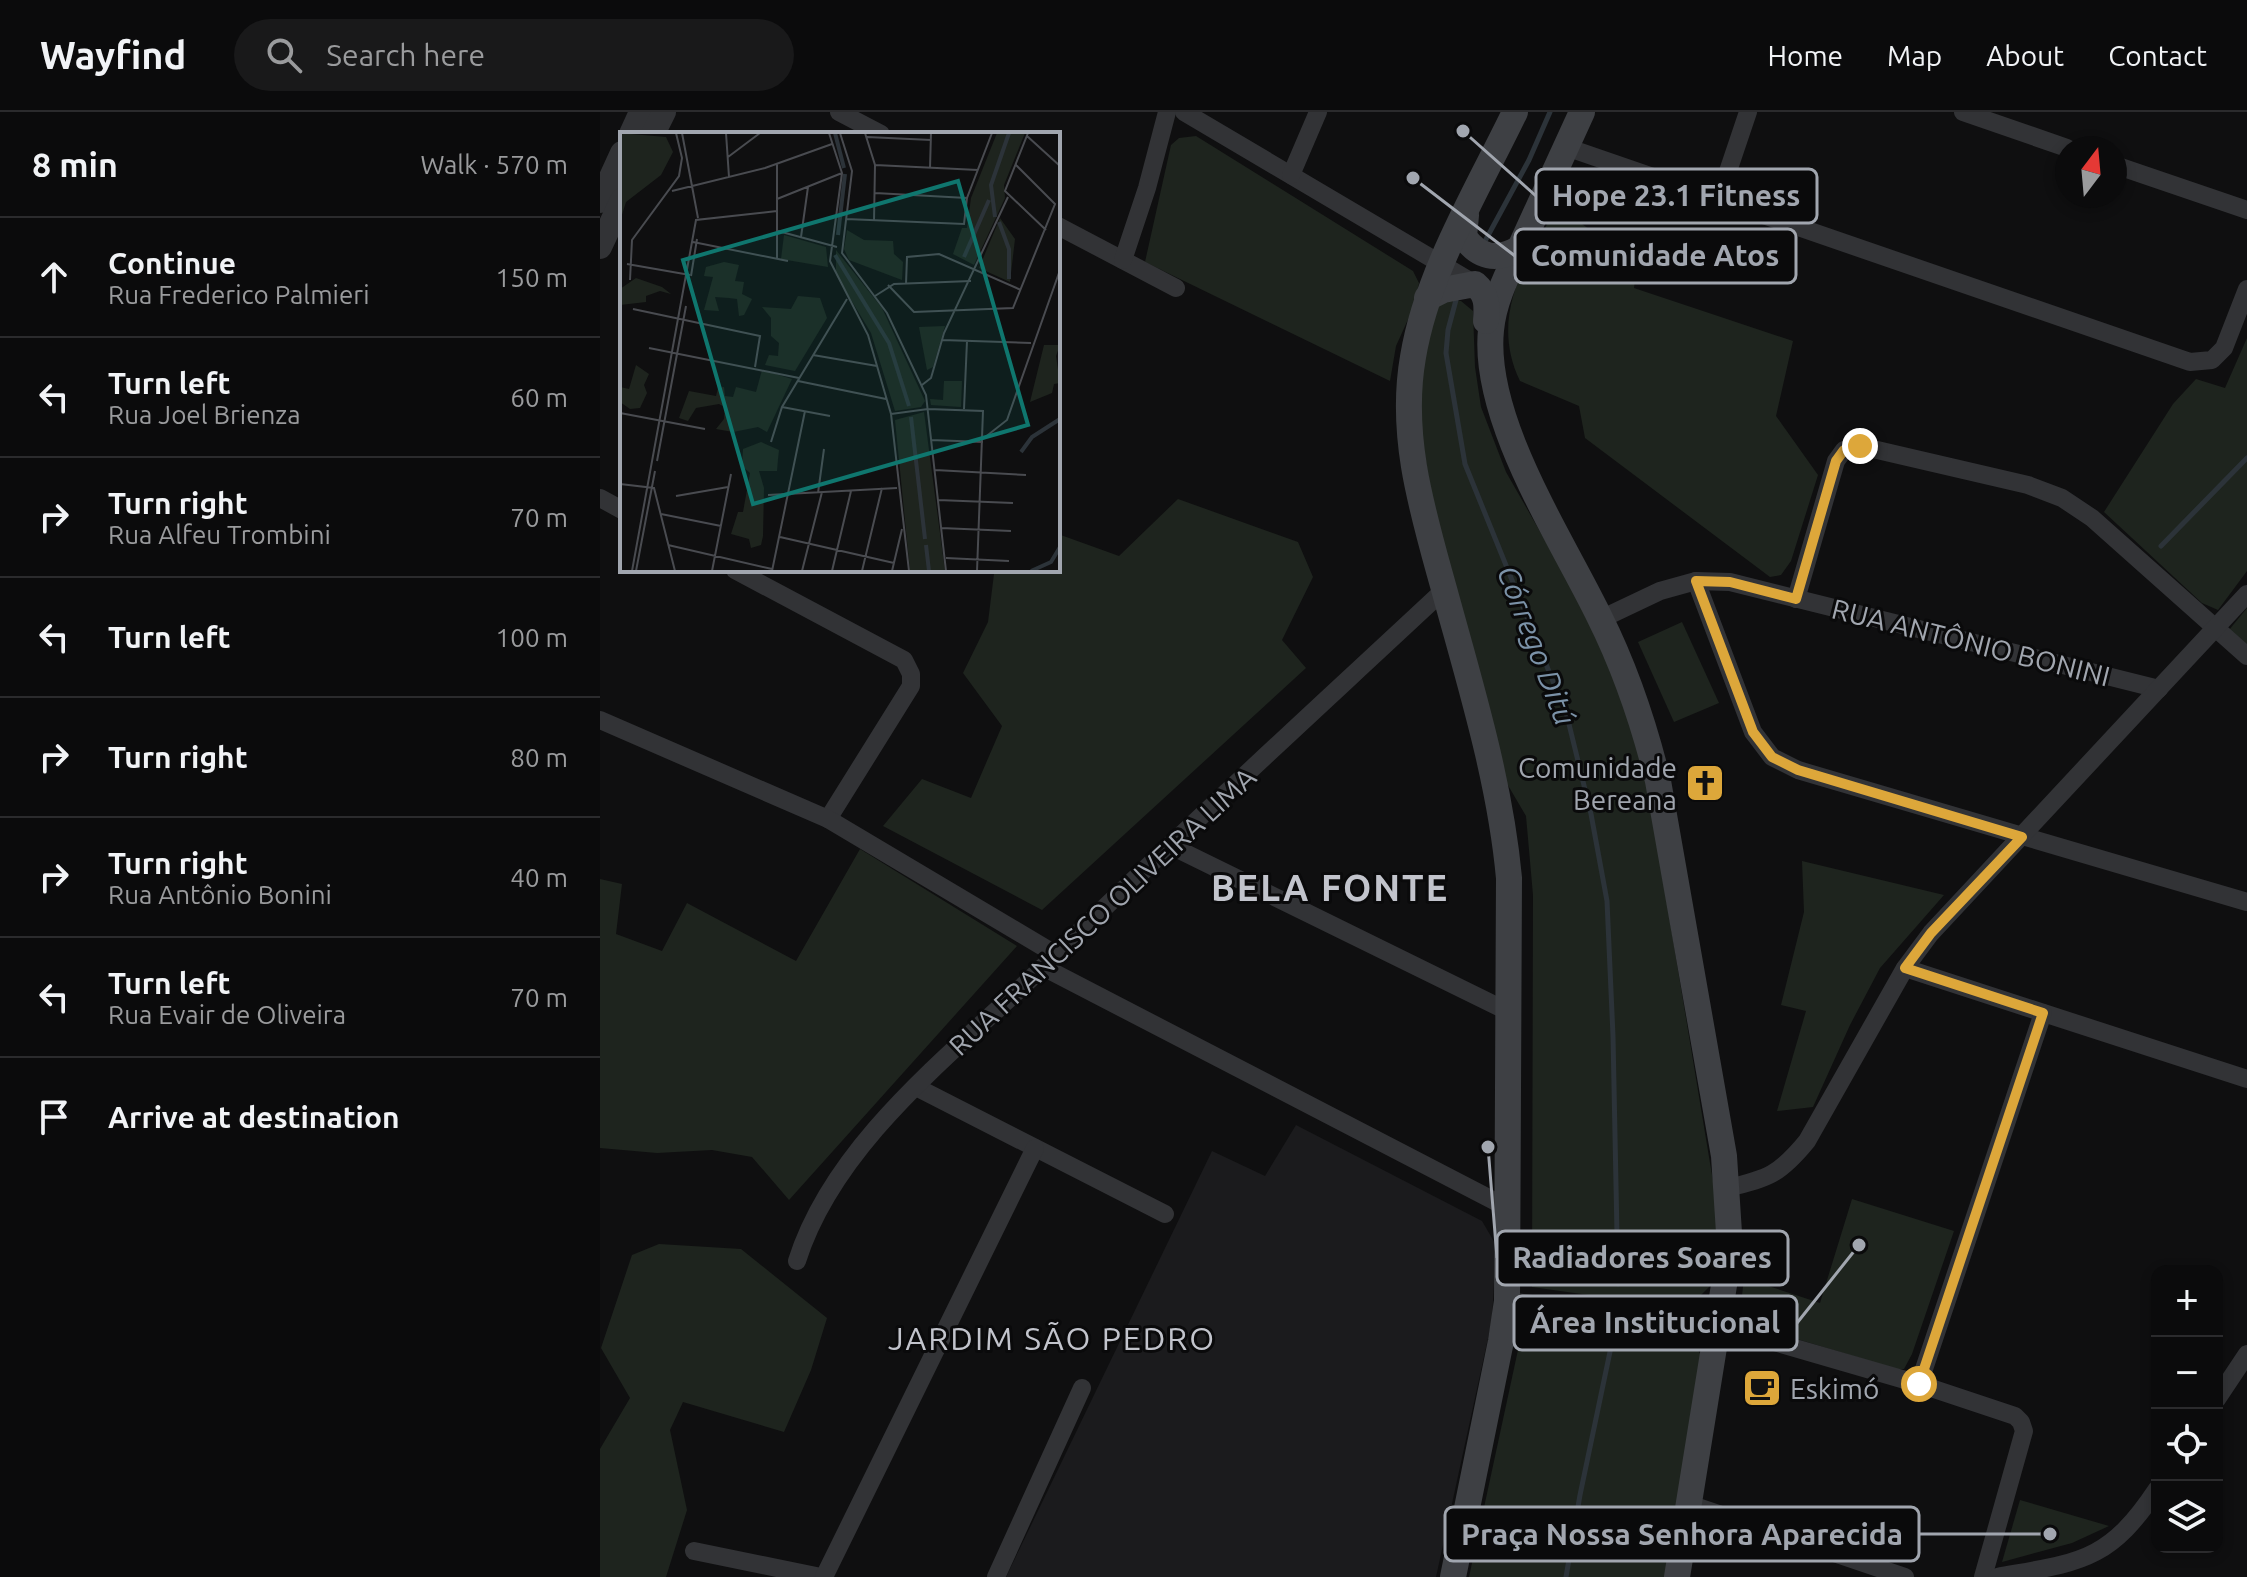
<!DOCTYPE html>
<meta charset="utf-8">
<style>
body{margin:0;font-family:Ubuntu,sans-serif;background:#19191a;color:#f1f3f6}
.controls{position:absolute;right:24px;bottom:24px;display:grid;overflow:hidden;border-radius:16px;box-shadow:0 4px 12px #0003}
.controls button{width:72px;height:72px;display:grid;place-items:center;padding:0;border:0;border-bottom:2px solid #2b2b2d;background:#0b0b0c;color:#f1f3f6;font:40px sans-serif}
.compass{position:absolute;left:1455px;top:24px;width:72px;height:72px;border-radius:50%;background:#0b0b0c;box-shadow:0 4px 12px #0003;rotate:16deg}
.stop{position:absolute;width:24px;height:24px;margin:-18px;border:6px solid #dda73a;border-radius:50%;background:#fff}
.stop.end{background:#dda73a;border-color:#fff;box-shadow:0 2px 8px #0008}
.list{margin:0;padding:0;list-style:none}
h2{display:flex;justify-content:space-between;align-items:center;height:104px;margin:0;padding:0 32px;font-size:34px}
h2 small{font-size:26px;font-weight:400;color:#9a9b9d}
.list li{display:grid;grid-template-columns:52px 1fr auto;gap:24px;align-items:center;box-sizing:border-box;height:120px;padding:0 32px;border-top:2px solid #2b2b2d}
.list b{display:block;font-size:30px;white-space:nowrap}
.list p{margin:0;font-size:26px;white-space:nowrap;color:#9a9b9d}
.list em{font-size:26px;font-style:normal;color:#9a9b9d}
.icon{flex:none;width:44px;height:44px;fill:none;stroke:currentColor;stroke-width:2;stroke-linecap:round;stroke-linejoin:round}
.map{position:relative;flex:none;width:1647px;height:1465px;overflow:hidden}
header{display:flex;align-items:center;gap:48px;box-sizing:border-box;height:112px;padding:0 40px;background:#0b0b0c;border-bottom:2px solid #2b2b2d}
header strong{font-size:38px}
nav{display:flex;gap:44px;margin-inline-start:auto;font-size:28px}
.search{width:560px;height:72px;background:#19191a;display:flex;align-items:center;gap:20px;box-sizing:border-box;padding:0 28px;border-radius:44px;color:#9a9b9d;font-size:30px}
main{display:flex}
aside{flex:1;background:#0b0b0c}
.map>svg:first-child{display:block}
</style>
<header>
<strong>Wayfind</strong>
<div class="search"><svg class="icon" aria-label="search" viewBox="0 0 24 24"><circle cx="10" cy="10" r="6"/><path d="M15 15l6 6"/></svg>Search here</div>
<nav><a>Home</a><a>Map</a><a>About</a><a>Contact</a></nav>
</header>
<main>
<aside>
<h2>8 min<small>Walk · 570 m</small></h2>
<ul class="list">
<li><svg class="icon" aria-label="ahead" viewBox="0 0 24 24"><path d="M12 20V5M6 11l6-6 6 6"/></svg><div><b>Continue</b><p>Rua Frederico Palmieri</p></div><em>150 m</em></li>
<li><svg class="icon" aria-label="left" viewBox="0 0 24 24"><path d="M17 20v-9H6M10 6l-5 5 5 5"/></svg><div><b>Turn left</b><p>Rua Joel Brienza</p></div><em>60 m</em></li>
<li><svg class="icon" aria-label="right" viewBox="0 0 24 24"><path d="M7 20v-9h11M14 6l5 5-5 5"/></svg><div><b>Turn right</b><p>Rua Alfeu Trombini</p></div><em>70 m</em></li>
<li><svg class="icon" aria-label="left" viewBox="0 0 24 24"><path d="M17 20v-9H6M10 6l-5 5 5 5"/></svg><div><b>Turn left</b></div><em>100 m</em></li>
<li><svg class="icon" aria-label="right" viewBox="0 0 24 24"><path d="M7 20v-9h11M14 6l5 5-5 5"/></svg><div><b>Turn right</b></div><em>80 m</em></li>
<li><svg class="icon" aria-label="right" viewBox="0 0 24 24"><path d="M7 20v-9h11M14 6l5 5-5 5"/></svg><div><b>Turn right</b><p>Rua Antônio Bonini</p></div><em>40 m</em></li>
<li><svg class="icon" aria-label="left" viewBox="0 0 24 24"><path d="M17 20v-9H6M10 6l-5 5 5 5"/></svg><div><b>Turn left</b><p>Rua Evair de Oliveira</p></div><em>70 m</em></li>
<li><svg class="icon" aria-label="arrive" viewBox="0 0 24 24"><path d="M6 21V4h12l-3 4 3 4H6"/></svg><div><b>Arrive at destination</b></div></li>
</ul>
</aside>
<div class="map">
<svg width="1647" height="1465" viewBox="0 0 1647 1465">
<rect width="100%" height="100%" fill="#0f0f10"/>
<polygon fill="#1b1b1d" points="696,1013 882,1109 896,1133 892,1208 836,1465 406,1465 612,1039 665,1064"/>
<g fill="#1e241e">
<polygon points="596,24 813,159 819,171 815,192 796,234 790,269 545,150 571,33 579,26"/>
<path d="M958 94 1037 153 1034 176 1193 229 1176 304 1218 363 1191 449 1181 463 1170 465 985 326 979 294 920 269C889 204 925 150 958 94Z"/>
<polygon points="845,189 861,189 873,199 875,255 881,295 906,360 991,509 1024,586 1048,677 1115,1081 1120,1140 1114,1170 1087,1197 932,1175 933,783 926,704 899,658 836,410 816,290 834,197"/>
<polygon points="1647,226 1647,459 1618,498 1602,491 1504,400 1573,292 1596,267 1625,276"/>
<polygon points="578,387 698,430 713,465 682,528 706,556 442,798 283,714 322,667 371,686 402,614 363,561 388,510 394,462 392,458 458,458 458,422 519,444"/>
<polygon points="1647,496 1647,534 1629,518"/>
<polygon points="1082,510 1119,591 1074,610 1038,530"/>
<polygon points="260,737 417,834 189,1088 152,1045 112,1038 57,1041 0,1036 0,767 22,772 16,822 62,839 87,791 196,849"/>
<polygon points="1202,749 1344,783 1280,856 1250,913 1213,995 1177,999 1206,899 1181,893 1204,800"/>
<polygon points="1252,1087 1354,1119 1312,1242 1304,1257 1296,1257 1154,1214 1140,1201 1144,1166 1220,1191"/>
<polygon points="59,1132 141,1137 227,1206 211,1258 184,1320 83,1290 70,1318 87,1398 66,1465 0,1465 0,1337 30,1286 1,1236 32,1143"/>
<polygon points="926,1214 1093,1229 1103,1247 1066,1465 869,1465 921,1224"/>
<polygon points="1420,1388 1509,1414 1472,1431 1402,1450"/>
</g>
<g fill="none" stroke-linecap="round" stroke-linejoin="round">
<g stroke="#2c3339" stroke-width="5">
<polyline points="884,131 929,48 950,0"/>
<polyline points="856,188 848,218 846,241 865,352 967,604 991,702 1007,789 1013,924 1018,1172"/>
<polyline points="1561,434 1647,346"/>
<polyline points="966,1465 980,1383 1011,1235"/>
</g>
<g stroke="#323336" stroke-width="18">
<polyline points="239,0 281,22"/>
<polyline points="584,0 875,172"/>
<polyline points="1363,0 1467,36"/>
<polyline points="966,35 1590,250 1612,248 1624,236 1647,177"/>
<polyline points="1515,53 1647,98"/>
<polyline points="691,63 718,0"/>
<polyline points="1118,89 1148,0"/>
<polyline points="458,114 576,176"/>
<polyline points="523,148 547,76 567,0"/>
<polyline points="0,386 22,398"/>
<polyline points="135,458 304,548 311,562 311,574 228,707"/>
<polyline points="1096,469 1153,620 1172,645 1198,658 1647,790"/>
<polyline points="1196,487 1236,349 1244,338 1260,334 1428,373 1462,386 1492,406 1647,544"/>
<polyline points="1001,507 1060,479 1096,469 1130,470 1559,577"/>
<polyline points="0,608 228,707 455,842"/>
<polyline points="569,733 907,899"/>
<polyline points="443,855 906,1095"/>
<polyline points="1305,856 1647,967"/>
<polyline points="316,975 565,1102"/>
<path d="M1127 1076C1168 1067 1180 1062 1207 1029L1305 856 1331 821 1647 482"/>
<path d="M197 1149C235 1029 355 940 443 855 574 727 710 603 844 478"/>
<polyline points="907,1189 1119,1214 1319,1272 1415,1304 1421,1310 1424,1319 1383,1465"/>
<polyline points="1319,1272 1443,901"/>
<polyline points="1617,1287 1647,1242"/>
<polyline points="1089,1392 1305,1465"/>
<polyline points="94,1439 221,1465"/>
<polyline points="224,1465 435,1036"/>
<polyline points="396,1465 482,1276"/>
<path d="M1397 1465C1479 1450 1508 1451 1557 1377"/>
</g>
<g stroke="#323336" stroke-width="24">
<polyline points="31,22 41,0"/>
<polyline points="53,22 64,0"/>
<polyline points="0,89 22,41"/>
<polyline points="0,135 22,88"/>
</g>
<g stroke="#3e4044" stroke-width="26">
<path d="M982 0C963 42 943 85 924 127 911 156 894 185 891 218 882 307 960 424 999 504 1025 556 1044 612 1058 669L1124 1044 1130 1136 1077 1465"/>
<path d="M866 103 864 125C880 147 897 149 920 136"/>
<path d="M827 186 843 178 875 172C888 183 887 194 886 209"/>
<path d="M853 1465 901 1229 907 1189 909 766C900 668 870 572 844 477 823 401 799 325 813 245 827 160 878 77 915 0"/>
</g>
</g>
<g fill="none" stroke-linecap="round" stroke-linejoin="round">
<polyline stroke="#dda73a" stroke-width="10" points="1260,334 1244,338 1236,349 1196,487 1130,470 1096,469 1153,620 1172,645 1198,658 1422,725 1331,821 1305,856 1443,901 1319,1272"/>
</g>
<defs>
<g id="church-square" transform="scale(2)"><rect x="-9" y="-9" width="18" height="18" rx="4" fill="#dda73a" stroke="#0a0a0b"/><path d="M-1.2-6h2.4v3.5h3.3v2.4h-3.3V6h-2.4V-.1h-3.3v-2.4h3.3Z" fill="#111"/></g>
<g id="cafe-square" transform="scale(2)"><rect x="-9" y="-9" width="18" height="18" rx="4" fill="#dda73a" stroke="#0a0a0b"/><path d="M-5.5-4.5H6V0H3Q3 3.5 0 3.5H-2.5Q-5.5 3.5-5.5 0ZM3-3.2v2h1.7v-2ZM-6 4.5H4V6H-6Z" fill="#111"/></g>
</defs>
<g fill-rule="evenodd">
<use href="#church-square" x="1105" y="671"/>
<use href="#cafe-square" x="1162" y="1276"/>
</g>
<g text-anchor="middle" dominant-baseline="central" stroke-width="6" stroke-linejoin="round" paint-order="stroke">
<g font-size="28" fill="#a1a6af" stroke="#0a0a0b">
<text transform="translate(1371 530) rotate(14)">RUA ANTÔNIO BONINI</text>
<text transform="translate(502 799) rotate(-43)">RUA FRANCISCO OLIVEIRA LIMA</text>
</g>
<g font-size="28" fill="#a1a6af" stroke="#0a0a0b" text-anchor="end">
<text x="1077" y="655">Comunidade<tspan x="1077" dy="32">Bereana</tspan></text>
<text x="1190" y="1276" text-anchor="start">Eskimó</text>
</g>
<g font-size="30" font-style="italic" fill="#7b92a8" stroke="#0a0a0b">
<text transform="translate(937 533) rotate(69)">Córrego Ditú</text>
</g>
<g font-size="32" letter-spacing="2" fill="#c2c4cc" stroke="#0a0a0b">
<text x="452" y="1226">JARDIM SÃO PEDRO</text>
</g>
<g font-size="36" font-weight="bold" letter-spacing="2" fill="#c2c4cc" stroke="#0a0a0b">
<text x="730" y="775">BELA FONTE</text>
</g>
</g>
<g transform="translate(20 20)">
<rect width="440" height="440" fill="#0f0f10"/>
<path d="M0 1 46 5 53 20 41 43 6 70 0 89ZM377 1H405L384 53 385 66 354 133 333 122 342 96H347L351 66ZM380 86 395 107 390 150 359 136ZM227 98 244 108 273 109 274 122 283 130 282 148 229 128 224 117ZM164 103 206 115 208 135 161 127ZM216 118 262 176 305 269 301 275 275 279 251 201 216 143ZM104 130 119 133 115 149 124 150 122 162 132 167 124 183 119 184 117 167 109 166 95 165 99 179 84 178 93 145 84 144 86 135ZM16 146 42 155 51 162 40 159 26 164V170L0 173V157ZM178 164 200 166 207 186 175 239 145 233 149 223 158 224 159 211 151 204V186L142 175 171 177ZM325 194 313 235 307 238 299 195ZM424 213H440L436 224 440 251 434 252 432 261 410 270ZM16 233 29 242 24 253 27 261 20 276 10 277 0 270V255L9 257ZM142 238 172 247 147 300 138 295 113 300 96 297 104 287 105 275 99 272 76 276 68 289 59 286 69 259 96 264 98 256 104 255 105 264 113 265 116 255 136 260ZM324 249H342L341 275 311 273 310 267 323 268ZM304 280 325 439H290L275 288ZM141 310 159 318 158 327 157 339H139L144 356 143 404 141 413 131 416 129 407 111 402 118 380H123L130 341 122 334 123 317Z" fill="#1e241e"/>
<path fill="none" stroke="#2c3339" stroke-width="4" d="M215 1 224 36M375 85 371 53 389 1M379 90 389 117V147M218 103 225 42M215 123 269 211 289 274M344 125 369 68M291 285 305 407M401 320 412 305 440 287M306 413 309 439M411 439 431 430 440 415"/>
<path fill="none" stroke="#494b50" stroke-width="2" d="M62 1 78 86M106 1 109 45M209 1 222 41 210 129 248 203 271 282 289 439M220 1 232 39 222 121 267 181 306 263 326 439M245 1 255 33 254 89M408 1 385 59 426 98M407 4 440 34M247 5 311 8M108 25 140 1M157 32V127M255 33 358 38M310 36 311 1M52 59 145 36 212 12M255 61 347 66M157 67 222 41M226 87 344 92 347 66 372 1M158 99 217 115M181 105 188 55M73 110 168 129M7 132 70 143M71 144 77 107M10 148 12 108 59 44 62 26 56 1M286 152 287 125 319 122 401 158M268 153 294 180 393 176 435 72 395 32M255 164 274 152 351 149M13 177 140 204 135 235M322 208 411 211M29 216 179 246M193 223 257 234M178 249 266 267M302 253 311 246 324 201 388 65M162 275 210 284M344 277 347 209M0 281 85 297M271 282 308 277 363 279 357 439M364 306 387 288 440 138M311 308 363 310M151 310 162 275 227 167M37 329 66 174M315 338 406 343M0 352 34 356 55 439M198 361 204 317M148 363 277 356M56 364 108 355M318 368 393 371M41 382 101 394M321 396 391 399M160 405 274 431M48 413 152 437M326 426 389 429M12 439 76 88 157 79M16 439 35 339M92 439 111 342M152 439 185 279M182 439 202 360M212 439 231 359M242 439 262 356M272 439 282 397"/>
<path fill="#0f766e" fill-opacity="0.15" stroke="#0f766e" stroke-width="4" d="M338 49 408 293 133 372 63 128Z"/>
<rect width="440" height="440" fill="none" stroke="#a1a6af" stroke-width="4"/>
</g>
<path fill="none" stroke="#a1a6af" stroke-width="3" d="M863 19L936 84M813 66L915 144M888 1035L897 1146M1259 1133L1197 1211M1450 1422L1319 1422"/>
<g fill="#a1a6af" stroke="#0a0a0b" stroke-width="3">
<circle cx="863" cy="19" r="8"/>
<circle cx="813" cy="66" r="8"/>
<circle cx="888" cy="1035" r="8"/>
<circle cx="1259" cy="1133" r="8"/>
<circle cx="1450" cy="1422" r="8"/>
</g>
<g fill="#0a0a0b" stroke="#a1a6af" stroke-width="3">
<rect x="936" y="57" width="281" height="54" rx="8"/>
<rect x="915" y="117" width="281" height="54" rx="8"/>
<rect x="897" y="1119" width="291" height="54" rx="8"/>
<rect x="914" y="1184" width="283" height="54" rx="8"/>
<rect x="845" y="1395" width="474" height="54" rx="8"/>
</g>
<g font-size="30" text-anchor="middle" font-weight="bold" fill="#a1a6af">
<text x="1076" y="94">Hope 23.1 Fitness</text>
<text x="1055" y="154">Comunidade Atos</text>
<text x="1042" y="1156">Radiadores Soares</text>
<text x="1055" y="1221">Área Institucional</text>
<text x="1082" y="1433">Praça Nossa Senhora Aparecida</text>
</g>
</svg>
<div class="controls">
<button>+</button>
<button>−</button>
<button><svg class="icon" aria-label="locate" viewBox="0 0 24 24"><circle cx="12" cy="12" r="6"/><path d="M12 2v4M12 18v4M2 12h4M18 12h4"/></svg></button>
<button><svg class="icon" aria-label="layers" viewBox="0 0 24 24"><path d="M12 4l9 5-9 5-9-5zM3 14l9 5 9-5"/></svg></button>
</div>
<svg class="compass" viewBox="-18 -18 36 36"><path d="M0-13l5 13h-10z" fill="#e53935"/><path d="M0 13l5-13h-10z" fill="#9a9b9d"/></svg>
<div class="stop" style="left:1319px;top:1272px"></div>
<div class="stop end" style="left:1260px;top:334px"></div>
</div>
</main>
